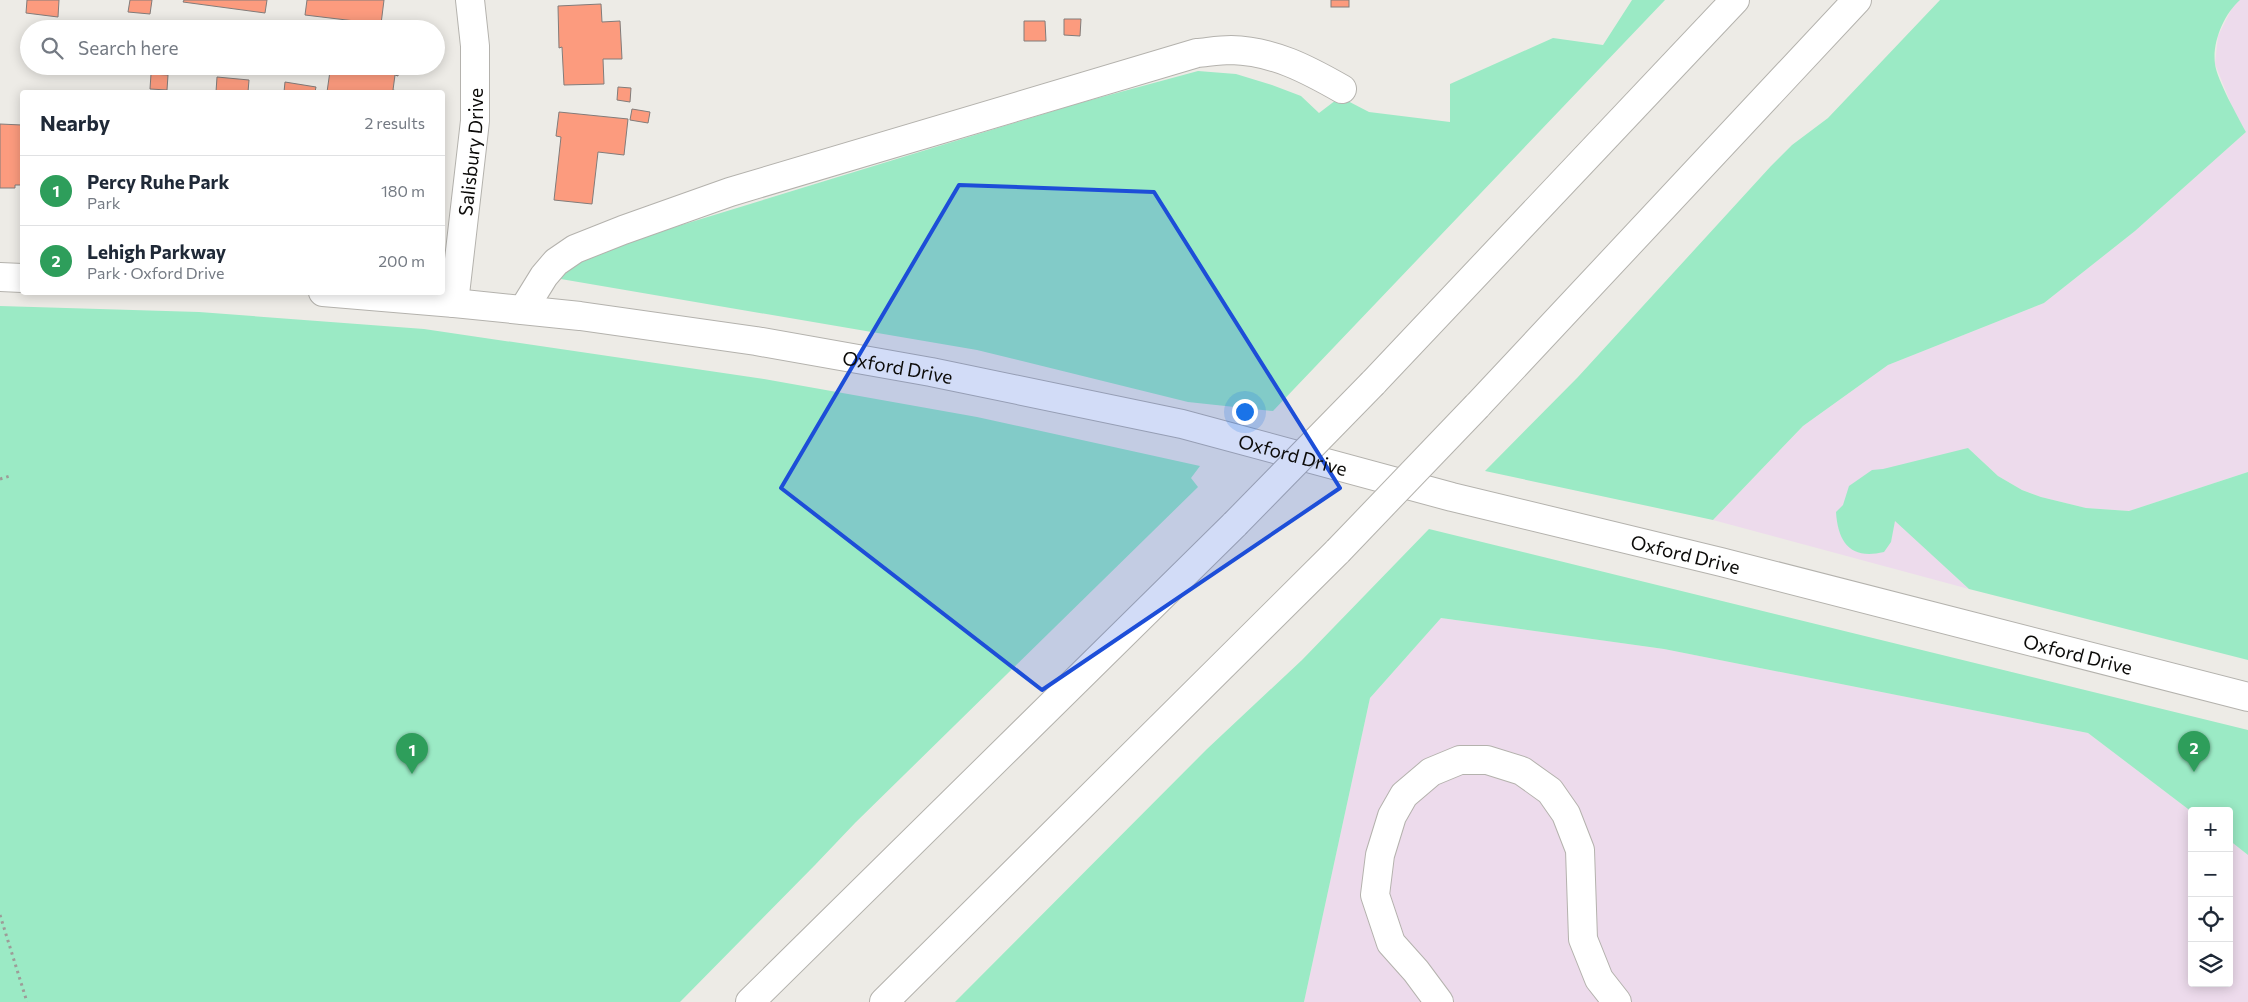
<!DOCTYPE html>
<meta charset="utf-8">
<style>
body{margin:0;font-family:Commissioner,sans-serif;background:#f6f6f7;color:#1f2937}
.controls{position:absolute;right:15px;bottom:15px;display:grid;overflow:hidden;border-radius:5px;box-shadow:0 2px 12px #0003}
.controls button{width:45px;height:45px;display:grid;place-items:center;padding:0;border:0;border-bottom:1px solid #e0e1e3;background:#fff;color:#1f2937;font:25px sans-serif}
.you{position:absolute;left:1244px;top:411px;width:18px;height:18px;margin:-12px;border:4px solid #fff;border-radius:50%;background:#1a73e8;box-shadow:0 0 0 8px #1a73e833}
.badge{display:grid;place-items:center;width:32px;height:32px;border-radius:50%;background:#2563eb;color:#fff;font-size:16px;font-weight:700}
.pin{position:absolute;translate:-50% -41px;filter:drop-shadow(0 1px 2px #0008)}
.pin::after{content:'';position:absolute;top:26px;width:18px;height:15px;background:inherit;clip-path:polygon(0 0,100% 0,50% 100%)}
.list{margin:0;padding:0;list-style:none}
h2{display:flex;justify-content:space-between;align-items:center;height:65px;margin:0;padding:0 20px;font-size:21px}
h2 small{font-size:16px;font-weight:400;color:#747a83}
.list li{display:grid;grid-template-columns:32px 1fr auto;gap:15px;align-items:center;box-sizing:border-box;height:70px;padding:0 20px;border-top:1px solid #e0e1e3}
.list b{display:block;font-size:19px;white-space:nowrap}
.list p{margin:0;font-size:16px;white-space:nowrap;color:#747a83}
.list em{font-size:16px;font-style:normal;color:#747a83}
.icon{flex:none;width:28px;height:28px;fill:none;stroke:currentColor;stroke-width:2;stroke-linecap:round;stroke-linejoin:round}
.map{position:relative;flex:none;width:2248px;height:1002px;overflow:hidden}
.search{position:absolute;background:#fff;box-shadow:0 2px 12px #0003;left:20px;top:20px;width:425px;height:55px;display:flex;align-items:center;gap:12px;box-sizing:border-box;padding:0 18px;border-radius:28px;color:#747a83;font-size:19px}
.panel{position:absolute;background:#fff;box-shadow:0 2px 12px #0003;left:20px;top:90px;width:425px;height:205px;border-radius:5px}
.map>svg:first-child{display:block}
</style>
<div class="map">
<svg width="2248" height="1002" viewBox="0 0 2248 1002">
<rect width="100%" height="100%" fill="#edebe6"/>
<g fill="#eddbec">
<polygon points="2240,0 2248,0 2248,472 2129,511 2086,508 2041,497 2022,490 1998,476 1968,448 1895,520 1969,589 1713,520 1803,426 1888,365 2044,303 2135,231 2246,132 2233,109 2215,64 2218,36 2233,6"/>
<polygon points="1441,618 1664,649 2088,733 2192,812 2192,983 2229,983 2229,840 2248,855 2248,1002 1304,1002 1370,698"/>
</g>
<g fill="#9beac5">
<polygon points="1632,0 1665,0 1273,411 1188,402 977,350 555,278 580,258 616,245 1076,104 1198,71 1236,74 1272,85 1301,96 1319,113 1340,97 1369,112 1450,122 1450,84 1553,38 1603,45"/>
<path d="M1940 0H2240C2224 14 2212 42 2215 64 2217 80 2238 117 2246 132L2135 231 2044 303 1888 365 1803 426 1713 520 1485 471 1578 377 1771 166 1792 145 1828 118Z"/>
<polygon points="0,306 199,312 424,329 764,379 977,417 1200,466 1191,478 1198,487 855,823 815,865 680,1002 0,1002"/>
<path d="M1968 448 1998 476 2022 490 2041 497 2086 508 2129 511 2248 472V660L1969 589 1895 521 1891 542 1884 552C1851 560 1838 543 1836 512L1843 505 1849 486 1872 470 1883 469Z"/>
<polygon points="1429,529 2248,730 2248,855 2229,840 2229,811 2192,812 2088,733 1664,649 1441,618 1370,698 1304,1002 955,1002 1207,749 1302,660"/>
</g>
<g fill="#fc9b7e" stroke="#827c7a">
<polygon points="27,0 59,0 58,17 26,13"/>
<polygon points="130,0 152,0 150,14 128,12"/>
<polygon points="184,0 267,0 265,13 183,2"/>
<polygon points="307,0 384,0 381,24 361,22 361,24 354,24 355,21 305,15"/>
<rect x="1331" y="0" width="18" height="7"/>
<polygon points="601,4 602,22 620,21 622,59 603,59 604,84 564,85 562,47 559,48 558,6"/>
<polygon points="1064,19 1081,19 1080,36 1064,35"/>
<polygon points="1024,21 1045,21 1046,41 1024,41"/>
<polygon points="399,66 398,76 395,75 393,90 397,91 397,92 327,92 330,71 333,71 334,66"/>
<polygon points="151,74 168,75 167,90 150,89"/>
<polygon points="217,77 249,80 248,92 216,92"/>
<polygon points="285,82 316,87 315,92 284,92"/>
<polygon points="618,87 631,88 630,102 617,100"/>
<polygon points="632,109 650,112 648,123 630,120"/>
<polygon points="559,112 628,119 624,155 598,152 592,204 554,200 561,137 556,136"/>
<polygon points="0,124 22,125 22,185 15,185 15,188 0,188"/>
</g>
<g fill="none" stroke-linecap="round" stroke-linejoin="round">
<g stroke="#b4b2ad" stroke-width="30">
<g id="minor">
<path id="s1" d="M454 303 475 121V46L470 0"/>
<path d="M523 310 544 276 556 262 575 249 623 230 730 192 1197 53C1208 52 1220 50 1231 50 1273 51 1307 69 1342 89"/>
<polyline points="1439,1002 1416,971 1391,943 1375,895 1380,855 1392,816 1404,795 1431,772 1460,760 1487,760 1522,771 1550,791 1566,814 1580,850 1583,939 1599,979 1617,1002"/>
</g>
</g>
<g stroke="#b4b2ad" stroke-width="30">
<g id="major">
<polyline points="0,277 22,278"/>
<path id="s2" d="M323 292 454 303 580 316 756 341 931 372 1182 424 1452 497 1721 562 2248 697"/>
</g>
</g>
<g stroke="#b4b2ad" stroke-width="30">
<g id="highway">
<polyline points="1373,383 1735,0"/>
<polyline points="1477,406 1857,0"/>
<polyline points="750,1002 1235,524"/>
<polyline points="884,1002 1338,551"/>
</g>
</g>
<g stroke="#9d9c98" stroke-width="3" stroke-dasharray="2.5 4" stroke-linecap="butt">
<polyline points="0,479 10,476"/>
<polyline points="0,915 27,1002"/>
</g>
<use href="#minor" stroke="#fff" stroke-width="28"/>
<use href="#major" stroke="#fff" stroke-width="28"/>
<use href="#highway" stroke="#fff" stroke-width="28"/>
<g stroke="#b4b2ad" stroke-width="30" stroke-linecap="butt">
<g id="highway-bridge">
<polyline points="1235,524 1373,383"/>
<polyline points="1338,551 1477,406"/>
</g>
</g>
<use href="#highway-bridge" stroke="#fff" stroke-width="28"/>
</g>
<path fill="#1d4ed8" fill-opacity="0.2" stroke="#1d4ed8" stroke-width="4" stroke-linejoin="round" d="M959 185 1154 192 1340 488 1042 690 781 488Z"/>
<g text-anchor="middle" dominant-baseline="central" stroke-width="4.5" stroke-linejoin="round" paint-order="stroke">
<g font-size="19" fill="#0c0b09" stroke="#fff">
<text stroke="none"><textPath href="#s1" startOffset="152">Salisbury Drive</textPath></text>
<text stroke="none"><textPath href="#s2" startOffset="580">Oxford Drive</textPath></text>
<text stroke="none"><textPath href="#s2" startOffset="985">Oxford Drive</textPath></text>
<text stroke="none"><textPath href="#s2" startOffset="1390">Oxford Drive</textPath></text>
<text stroke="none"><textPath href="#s2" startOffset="1795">Oxford Drive</textPath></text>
</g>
</g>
</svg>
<div class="controls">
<button>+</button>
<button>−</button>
<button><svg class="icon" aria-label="locate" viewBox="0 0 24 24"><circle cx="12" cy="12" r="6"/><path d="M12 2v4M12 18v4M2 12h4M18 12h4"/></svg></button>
<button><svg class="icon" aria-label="layers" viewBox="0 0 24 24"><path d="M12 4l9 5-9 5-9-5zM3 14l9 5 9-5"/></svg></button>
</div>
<div class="you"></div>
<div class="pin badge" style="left:412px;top:774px;background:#2e9e5b">1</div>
<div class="pin badge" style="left:2194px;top:772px;background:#2e9e5b">2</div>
<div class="search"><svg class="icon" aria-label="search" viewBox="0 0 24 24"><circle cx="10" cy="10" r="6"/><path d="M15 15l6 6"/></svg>Search here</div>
<section class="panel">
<h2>Nearby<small>2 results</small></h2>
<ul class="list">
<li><span class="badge" style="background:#2e9e5b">1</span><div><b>Percy Ruhe Park</b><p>Park</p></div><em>180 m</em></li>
<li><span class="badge" style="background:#2e9e5b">2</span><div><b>Lehigh Parkway</b><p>Park · Oxford Drive</p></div><em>200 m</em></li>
</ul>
</section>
</div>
